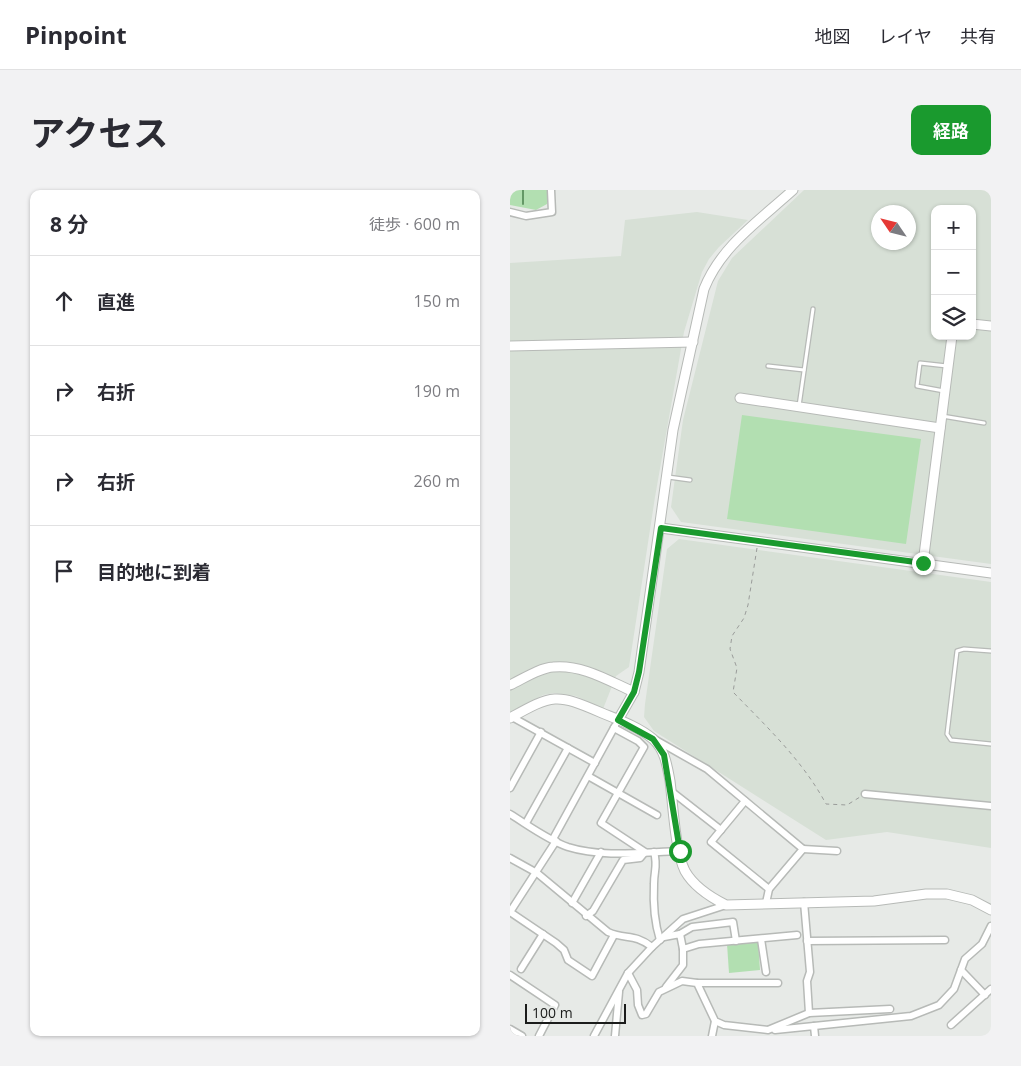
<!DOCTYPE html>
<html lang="ja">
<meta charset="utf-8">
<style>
body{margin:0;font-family:"Open Sans","Noto Sans JP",sans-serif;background:#f2f2f3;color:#2b2b33}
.controls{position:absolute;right:15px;top:15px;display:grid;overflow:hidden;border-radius:10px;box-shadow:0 1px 4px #0004}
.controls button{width:45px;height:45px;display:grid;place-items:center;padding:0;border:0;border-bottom:1px solid #e1e1e2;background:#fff;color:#2b2b33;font:25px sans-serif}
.compass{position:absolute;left:361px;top:15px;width:45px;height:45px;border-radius:50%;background:#fff;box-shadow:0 1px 4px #0004;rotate:305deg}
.scale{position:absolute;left:15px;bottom:12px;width:101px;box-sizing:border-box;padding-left:5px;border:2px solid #1b1c1b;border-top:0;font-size:14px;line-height:18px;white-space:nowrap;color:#1b1c1b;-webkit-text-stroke:4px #e7eae7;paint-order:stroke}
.stop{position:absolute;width:15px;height:15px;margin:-11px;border:4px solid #1a9a2e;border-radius:50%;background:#fff}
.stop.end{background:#1a9a2e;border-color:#fff;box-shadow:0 1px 5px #0008}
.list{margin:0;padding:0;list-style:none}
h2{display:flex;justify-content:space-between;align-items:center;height:65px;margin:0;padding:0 20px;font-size:21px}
h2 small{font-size:16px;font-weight:400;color:#7c7c81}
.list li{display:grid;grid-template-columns:32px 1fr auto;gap:15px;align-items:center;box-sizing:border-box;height:90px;padding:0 20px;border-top:1px solid #e1e1e2}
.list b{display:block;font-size:19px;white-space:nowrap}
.list em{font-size:16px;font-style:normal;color:#7c7c81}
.icon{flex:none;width:28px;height:28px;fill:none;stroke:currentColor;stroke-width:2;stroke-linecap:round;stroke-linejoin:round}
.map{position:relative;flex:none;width:481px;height:846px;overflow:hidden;border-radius:10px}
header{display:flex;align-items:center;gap:30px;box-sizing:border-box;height:70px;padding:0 25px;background:#fff;border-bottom:1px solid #e1e1e2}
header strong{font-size:24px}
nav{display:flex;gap:28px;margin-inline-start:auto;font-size:18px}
.intro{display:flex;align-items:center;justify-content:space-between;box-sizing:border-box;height:120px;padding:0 30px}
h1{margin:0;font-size:35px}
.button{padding:12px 22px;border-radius:10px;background:#1a9a2e;color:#fff;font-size:18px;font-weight:700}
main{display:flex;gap:30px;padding:0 30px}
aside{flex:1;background:#fff;border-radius:10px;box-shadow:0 1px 4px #0004}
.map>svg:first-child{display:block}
</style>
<header>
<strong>Pinpoint</strong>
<nav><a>地図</a><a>レイヤ</a><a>共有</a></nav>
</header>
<div class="intro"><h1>アクセス</h1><a class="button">経路</a></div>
<main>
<aside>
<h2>8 分<small>徒歩 · 600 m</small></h2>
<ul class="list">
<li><svg class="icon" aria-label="ahead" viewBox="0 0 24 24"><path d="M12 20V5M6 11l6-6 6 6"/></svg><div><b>直進</b></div><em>150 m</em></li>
<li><svg class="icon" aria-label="right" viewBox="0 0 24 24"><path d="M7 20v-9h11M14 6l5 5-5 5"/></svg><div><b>右折</b></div><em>190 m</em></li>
<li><svg class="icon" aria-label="right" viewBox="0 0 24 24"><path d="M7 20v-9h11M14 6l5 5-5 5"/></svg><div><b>右折</b></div><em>260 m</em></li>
<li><svg class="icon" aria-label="arrive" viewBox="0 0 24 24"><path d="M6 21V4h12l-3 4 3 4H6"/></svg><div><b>目的地に到着</b></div></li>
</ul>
</aside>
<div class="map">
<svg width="481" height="846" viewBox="0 0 481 846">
<rect width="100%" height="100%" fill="#e7eae7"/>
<g fill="#d7e0d6" fill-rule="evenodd">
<path d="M294 0H481V374L171 332 161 317 173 230 208 91 222 68ZM425 19H462V146H425ZM368 22H398V52H368Z"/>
<polygon points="187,22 238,30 209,57 199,69 192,82 174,142 145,307 119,477 106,486 93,519 66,506 44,503 33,505 0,522 0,73 111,66 115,30"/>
<polygon points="169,349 481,392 481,658 377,642 316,650 144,541 134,527 135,514 157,359"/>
</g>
<g fill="#b2dfb1">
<polygon points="0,0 37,0 37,14 26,20 0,15"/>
<polygon points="232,225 411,249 396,354 217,329"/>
<polygon points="248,752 250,780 219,783 217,754"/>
</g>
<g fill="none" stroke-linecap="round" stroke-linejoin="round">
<polyline stroke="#649866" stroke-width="2" points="13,14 13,0"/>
<g stroke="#b7bab7" stroke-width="5.5">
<g id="lane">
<polyline points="258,176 294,180"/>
<polyline points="434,201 407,196 410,173 437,176"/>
<polyline points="289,216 303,119"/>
<polyline points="432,226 474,233"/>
<polyline points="158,287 180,290"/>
<polyline points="481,461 454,459 447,461 437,544 441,550 481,554"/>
</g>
</g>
<g stroke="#b7bab7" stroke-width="9">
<g id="street">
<polyline points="0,22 16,26 42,22 41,0"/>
<polyline points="2,527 85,573"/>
<polyline points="144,549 197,579 293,659 259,699 256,713"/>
<polyline points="78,586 147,625"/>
<polyline points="0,598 31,542"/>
<polyline points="161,601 211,640"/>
<polyline points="355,604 481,616"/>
<polyline points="235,611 201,652 259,699"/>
<path d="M0 624C18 635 38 650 58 657 93 668 134 662 170 661"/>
<polyline points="16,633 58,558"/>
<polyline points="43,649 105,536"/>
<polyline points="293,659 327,661"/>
<path d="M144 662C148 676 144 680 144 694 143 714 144 731 150 750"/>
<path d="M0 668 27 683 98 742C116 750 124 743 142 757"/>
<polyline points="294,712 300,782 297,791 299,823"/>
<polyline points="62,713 91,662"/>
<polyline points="0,722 46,753 54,760 58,770 82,786 104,745"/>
<polyline points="0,722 46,651"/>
<polyline points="76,726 83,721 113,670 130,668 135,662 91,633 134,557 128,551 104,538"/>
<polyline points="170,744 182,737 223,732 226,751"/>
<polyline points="154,747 170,744 173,759 189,754 287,745"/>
<polyline points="251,749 256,782"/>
<polyline points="297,751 435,750"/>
<polyline points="11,779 33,744"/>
<polyline points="451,780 475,805"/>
<polyline points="118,783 127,800 128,815 132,825 136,824 149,802 172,791 187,793 205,831 214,835 258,840 299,823 380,819"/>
<polyline points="0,785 45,815 29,846"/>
<polyline points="187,793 268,793"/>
<polyline points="156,797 173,775 173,759"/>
<polyline points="441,835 481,799"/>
<polyline points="304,836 401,826 429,815 444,799 455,769 472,754 481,736"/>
<polyline points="0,839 12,846"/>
<polyline points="265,840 304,836 305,846"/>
<polyline points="84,846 118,783 142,757 173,729 216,715"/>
<polyline points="105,846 109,802"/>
<polyline points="202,846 205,831"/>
</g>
</g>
<g stroke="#b7bab7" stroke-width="11">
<g id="secondary">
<polyline points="462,134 481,136"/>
<polyline points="0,156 183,152"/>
<polyline points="230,208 430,238"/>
<polyline points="151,338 481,383"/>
<polyline points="413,373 442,146"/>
<path d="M0 495C13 489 29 478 43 477 72 474 99 491 124 502"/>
<path d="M0 528C43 504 46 503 92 523 109 530 129 537 143 549 155 560 157 575 160 591 163 614 165 661 175 681 184 697 200 707 216 715L364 711 416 704H437L462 710 481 720"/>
<path d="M108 530 124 502 129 482 163 240 194 99C211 56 250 30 283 0"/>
</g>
</g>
<path stroke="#9a9c9a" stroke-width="1" stroke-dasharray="4 4" stroke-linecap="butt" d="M247 358 238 415 234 428 222 446 220 459 227 478 223 502C257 537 293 571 316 614L337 615 350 607"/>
<use href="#lane" stroke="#fff" stroke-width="3"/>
<use href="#street" stroke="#fff" stroke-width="6"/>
<use href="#secondary" stroke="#fff" stroke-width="9"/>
</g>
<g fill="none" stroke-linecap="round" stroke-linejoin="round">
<polyline stroke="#1a9a2e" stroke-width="6" points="170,661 154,565 143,549 108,530 124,502 129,482 151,338 413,373"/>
</g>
</svg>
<div class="controls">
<button>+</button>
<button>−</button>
<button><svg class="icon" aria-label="layers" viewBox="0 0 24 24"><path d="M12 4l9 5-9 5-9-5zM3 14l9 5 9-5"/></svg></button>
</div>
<svg class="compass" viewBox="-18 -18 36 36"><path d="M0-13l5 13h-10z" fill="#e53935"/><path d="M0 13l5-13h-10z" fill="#7c7c81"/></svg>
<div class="scale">100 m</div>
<div class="stop" style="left:170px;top:661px"></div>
<div class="stop end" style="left:413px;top:373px"></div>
</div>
</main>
